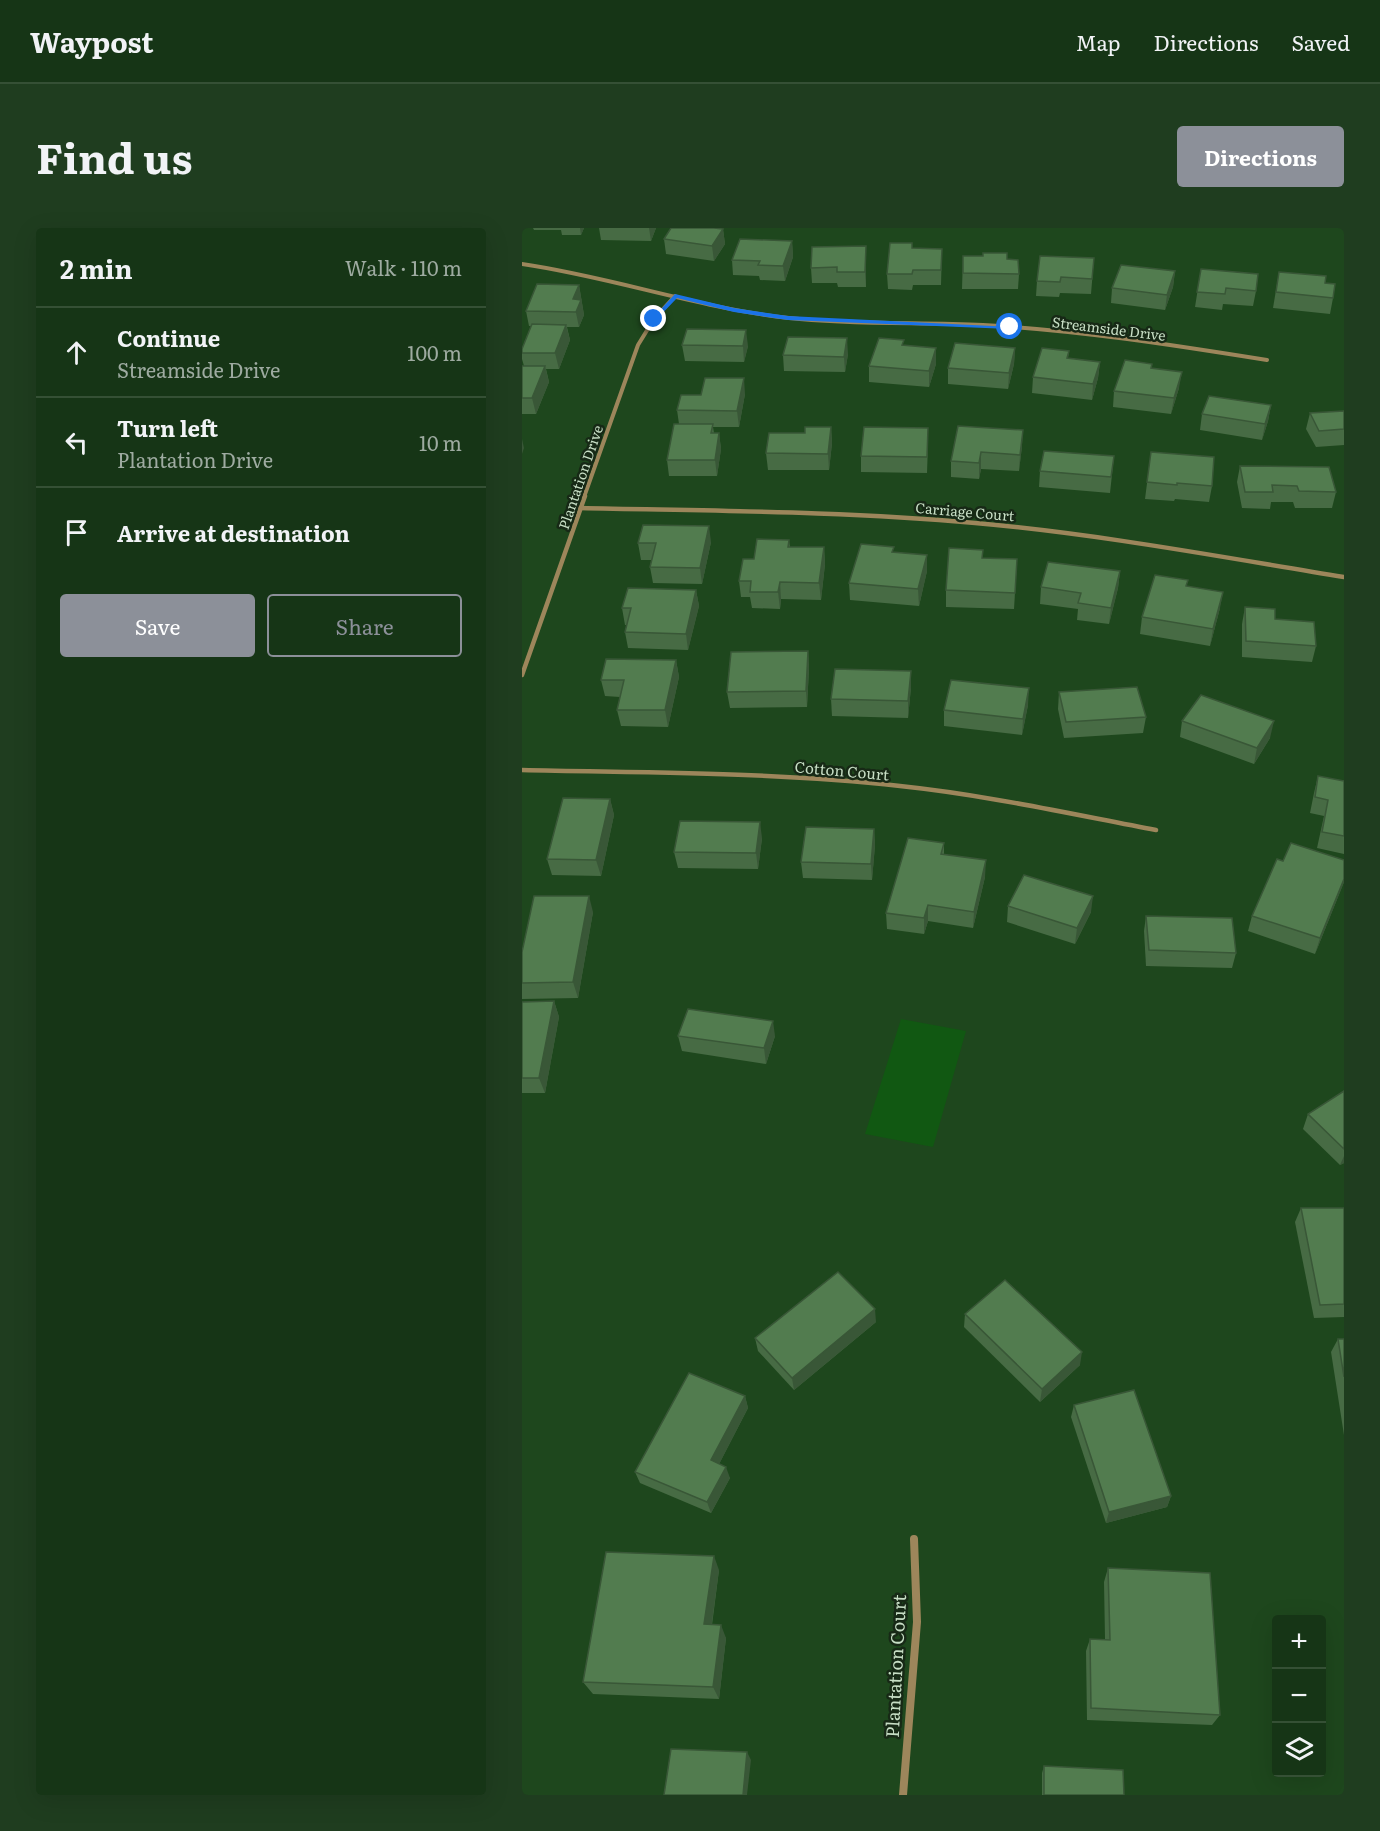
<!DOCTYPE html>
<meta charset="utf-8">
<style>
body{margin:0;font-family:Literata,serif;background:#1f3d1f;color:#f1f3f6}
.controls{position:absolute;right:18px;bottom:18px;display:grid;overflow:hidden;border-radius:6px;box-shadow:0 6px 24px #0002}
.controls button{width:54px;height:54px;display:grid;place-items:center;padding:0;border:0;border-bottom:2px solid #355035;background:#163516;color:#f1f3f6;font:30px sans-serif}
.stop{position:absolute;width:18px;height:18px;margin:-14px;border:4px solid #1a73e8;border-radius:50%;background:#fff}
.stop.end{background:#1a73e8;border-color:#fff;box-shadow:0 2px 6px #0008}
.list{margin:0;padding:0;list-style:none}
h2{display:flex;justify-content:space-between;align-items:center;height:78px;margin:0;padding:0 24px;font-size:26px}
h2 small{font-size:20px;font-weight:400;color:#9eaba1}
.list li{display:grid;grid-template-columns:39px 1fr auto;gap:18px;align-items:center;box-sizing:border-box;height:90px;padding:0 24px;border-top:2px solid #355035}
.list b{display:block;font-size:22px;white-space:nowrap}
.list p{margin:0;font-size:20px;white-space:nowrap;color:#9eaba1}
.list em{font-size:20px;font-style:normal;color:#9eaba1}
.actions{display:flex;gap:12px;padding:18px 24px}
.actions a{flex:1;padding:14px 0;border:2px solid #8c9099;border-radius:6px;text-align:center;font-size:21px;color:#8c9099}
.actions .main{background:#8c9099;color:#fff}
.icon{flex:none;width:33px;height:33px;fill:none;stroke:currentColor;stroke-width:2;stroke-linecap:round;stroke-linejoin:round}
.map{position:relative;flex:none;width:822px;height:1567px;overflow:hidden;border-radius:6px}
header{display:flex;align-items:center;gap:36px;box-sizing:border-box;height:84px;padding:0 30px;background:#163516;border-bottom:2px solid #355035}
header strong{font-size:28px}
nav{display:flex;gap:33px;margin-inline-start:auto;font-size:21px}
.intro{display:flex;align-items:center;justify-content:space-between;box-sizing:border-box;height:144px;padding:0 36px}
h1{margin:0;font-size:42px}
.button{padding:15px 27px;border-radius:6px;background:#8c9099;color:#fff;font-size:21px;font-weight:700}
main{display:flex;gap:36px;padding:0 36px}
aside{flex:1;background:#163516;border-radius:6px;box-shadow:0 6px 24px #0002}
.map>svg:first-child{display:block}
</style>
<header>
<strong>Waypost</strong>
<nav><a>Map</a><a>Directions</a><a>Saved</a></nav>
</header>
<div class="intro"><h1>Find us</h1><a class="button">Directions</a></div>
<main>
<aside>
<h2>2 min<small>Walk · 110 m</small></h2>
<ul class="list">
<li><svg class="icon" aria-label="ahead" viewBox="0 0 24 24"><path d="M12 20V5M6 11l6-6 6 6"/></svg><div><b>Continue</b><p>Streamside Drive</p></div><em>100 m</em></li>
<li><svg class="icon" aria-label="left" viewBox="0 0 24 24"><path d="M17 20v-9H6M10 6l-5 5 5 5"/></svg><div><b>Turn left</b><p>Plantation Drive</p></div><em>10 m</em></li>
<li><svg class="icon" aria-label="arrive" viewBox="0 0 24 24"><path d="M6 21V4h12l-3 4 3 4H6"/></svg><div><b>Arrive at destination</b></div></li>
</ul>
<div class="actions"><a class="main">Save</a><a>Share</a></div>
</aside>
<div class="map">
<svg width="822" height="1567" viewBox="0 0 822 1567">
<rect width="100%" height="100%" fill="#1e471d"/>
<polygon fill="#115812" points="379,791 444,803 411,919 343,906"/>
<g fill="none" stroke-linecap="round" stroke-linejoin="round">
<g stroke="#9d865b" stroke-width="4">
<path d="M0 36C90 49 176 80 267 90 331 97 397 94 461 97 556 102 651 117 745 132"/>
<polyline points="62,269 116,117 132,91 153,68"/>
</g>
<g stroke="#9d865b" stroke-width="4.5">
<path d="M58 280C190 283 322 283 453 295 577 306 699 329 822 349"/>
<polyline points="0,447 63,268"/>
<path d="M0 542C126 545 253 544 378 558 464 567 549 586 634 602"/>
</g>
<polyline stroke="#9d865b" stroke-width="8" points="381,1567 395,1394 392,1311"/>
</g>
<g fill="#476b44">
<polygon points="11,0 62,0 59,7 40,7 39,2 12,2"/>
<polygon points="77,0 134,0 129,13 79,12"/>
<polygon points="201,1 203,16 192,33 144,26 142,11"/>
<polygon points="270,13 271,29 263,53 238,52 237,48 211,47 210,32"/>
<polygon points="390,15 390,20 420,21 419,57 391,57 390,62 366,61 365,46"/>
<polygon points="441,28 485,31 497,46 496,61 440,61"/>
<polygon points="572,30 569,66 538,65 537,69 514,68 515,53"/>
<polygon points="344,34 344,59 316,59 315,55 290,55 289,40"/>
<polygon points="679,41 734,63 731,78 701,76 700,82 673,79"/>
<polygon points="653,43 651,59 643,82 589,75 590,60"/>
<polygon points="757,44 803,55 811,70 808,86 751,80"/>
<polygon points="57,57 62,87 57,99 45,99 48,112 37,141 24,141 27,154 14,186 0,186 0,138 2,138 0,131 0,121 9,98 7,98 4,83"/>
<polygon points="160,117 226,118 222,134 163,133"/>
<polygon points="414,120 414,136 407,159 347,154 347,138"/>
<polygon points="493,120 492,136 486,161 426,156 426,140"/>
<polygon points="547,123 546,130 578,134 576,150 570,172 510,165 511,149"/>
<polygon points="326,126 323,144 262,143 261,127"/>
<polygon points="630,136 630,140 657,160 649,186 591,179 592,163"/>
<polygon points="223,166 217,199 191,199 192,205 197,205 199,221 195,248 147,248 145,232 157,196 155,182 179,167"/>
<polygon points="749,177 746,193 740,212 678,202 680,186"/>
<polygon points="822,183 822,217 794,219 784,201 788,185"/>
<polygon points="436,198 500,218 497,243 459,241 457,251 429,249 429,233"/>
<polygon points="309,199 310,215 307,242 246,242 244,225 283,205"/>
<polygon points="406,216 405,245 339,244 339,228"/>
<polygon points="629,224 690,258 687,274 653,271 652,273 623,271"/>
<polygon points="592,228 588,265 517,259 518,243"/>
<polygon points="718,238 814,264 810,280 773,280 771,274 749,274 748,281 720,280 715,254"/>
<polygon points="267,312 268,319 302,319 303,336 299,372 259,371 258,381 230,380 228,369 219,369 217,353 232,331"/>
<polygon points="189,314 180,356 131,355 128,339 130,332 119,332 116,315"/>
<polygon points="372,324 405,343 397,378 328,372 327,355"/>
<polygon points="460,330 495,331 492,381 424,379 424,362"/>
<polygon points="598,343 596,360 587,396 555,392 556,381 518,376 519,359"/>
<polygon points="665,358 698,380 688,418 618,406 620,389"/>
<polygon points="174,362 177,378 166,422 106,420 103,404 105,397 103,397 100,380"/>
<polygon points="723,379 753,391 794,418 790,434 720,429 720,396"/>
<polygon points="286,423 287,440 285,479 208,480 205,464"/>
<polygon points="154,432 157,449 146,499 99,498 95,482 98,469 83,468 79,452"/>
<polygon points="389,459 386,490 310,488 309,471"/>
<polygon points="537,464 624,489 621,505 542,510 536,481"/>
<polygon points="506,477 500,507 422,498 422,482"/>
<polygon points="660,493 748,510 732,536 658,509"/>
<polygon points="796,548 822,553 822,626 795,620 802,588 788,585 792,565"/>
<polygon points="88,571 92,587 79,648 30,647 25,631"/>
<polygon points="352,601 353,617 350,652 281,650 279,634"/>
<polygon points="240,610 236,641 156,640 152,624"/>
<polygon points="422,615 422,627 463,649 451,700 406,693 402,706 365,701 364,685"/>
<polygon points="822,632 822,654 793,726 726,703 730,688"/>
<polygon points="486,678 569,684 553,716 485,694"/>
<polygon points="71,684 56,770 0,771 0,724"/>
<polygon points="624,688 714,725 710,740 624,738 622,703"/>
<polygon points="32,773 37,789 23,865 0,865 0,774"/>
<polygon points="156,808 253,808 244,836 160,823"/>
<polygon points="822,863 822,935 818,937 781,901 786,886"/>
<polygon points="779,980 822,980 822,1089 792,1090 773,994"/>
<polygon points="443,1086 558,1137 518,1174 442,1099"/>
<polygon points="354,1094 272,1162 236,1123 233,1110"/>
<polygon points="816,1111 822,1111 822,1207 809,1124"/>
<polygon points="223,1168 226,1180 197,1236 208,1250 189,1285 118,1255 113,1244"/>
<polygon points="552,1177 649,1268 645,1279 584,1295 549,1189"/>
<polygon points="586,1340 698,1487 690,1497 565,1492 564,1423 568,1411 583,1411 582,1354"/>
<polygon points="197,1342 190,1397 204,1410 197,1471 71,1466 61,1454"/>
<polygon points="522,1538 602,1567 520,1567 520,1545"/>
</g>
<g fill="#395737">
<polygon points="58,0 62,0 59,7"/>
<polygon points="127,0 134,0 129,13"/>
<polygon points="201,1 203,16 192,33 190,18"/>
<polygon points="270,13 271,29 263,53 261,38"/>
<polygon points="344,18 344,59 343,44"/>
<polygon points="653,43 651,59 643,82 645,67"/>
<polygon points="57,57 62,87 57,99 51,71"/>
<polygon points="44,97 48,112 37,141 33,125"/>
<polygon points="224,102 226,118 222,134 221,118"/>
<polygon points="325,110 326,126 323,144 322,129"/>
<polygon points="414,120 414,136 407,159 407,143"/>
<polygon points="493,120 492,136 486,161 487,145"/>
<polygon points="578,134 576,150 570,172 571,156"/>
<polygon points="23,138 27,154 14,186 10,170"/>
<polygon points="660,144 657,160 649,186 652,170"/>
<polygon points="222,150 223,166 217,199 215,183"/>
<polygon points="749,177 746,193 740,212 743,196"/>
<polygon points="309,199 310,215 307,242 306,226"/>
<polygon points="501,202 500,218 497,243 498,227"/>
<polygon points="197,205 199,221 195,248 193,232"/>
<polygon points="0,211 2,220 0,226"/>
<polygon points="459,224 459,241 457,251 457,235"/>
<polygon points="187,298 189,314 180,356 178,340"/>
<polygon points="302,319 303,336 299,372 297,355"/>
<polygon points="405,327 405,343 397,378 396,361"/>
<polygon points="598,343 596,360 587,396 589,380"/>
<polygon points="258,354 259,371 258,381 256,364"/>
<polygon points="174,362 177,378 166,422 164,406"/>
<polygon points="701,364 698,380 688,418 691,401"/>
<polygon points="286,423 287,440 285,479 284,463"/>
<polygon points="154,432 157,449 146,499 143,482"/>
<polygon points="389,443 389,459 386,490 386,473"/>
<polygon points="507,460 506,477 500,507 501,491"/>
<polygon points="752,493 748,510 732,536 735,520"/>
<polygon points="88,571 92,587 79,648 74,632"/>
<polygon points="238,594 240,610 236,641 234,625"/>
<polygon points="352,601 353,617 350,652 349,636"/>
<polygon points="464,632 463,649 451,700 452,684"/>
<polygon points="822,651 822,654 793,726 798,710"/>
<polygon points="67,668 71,684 56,770 51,754"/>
<polygon points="571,668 569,684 553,716 555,700"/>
<polygon points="406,677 406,693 402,706 402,690"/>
<polygon points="32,773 37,789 23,865 17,850"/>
<polygon points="251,793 253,808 244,836 242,820"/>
<polygon points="822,928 822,935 818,937"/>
<polygon points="353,1081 354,1094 272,1162 270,1150"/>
<polygon points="560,1124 558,1137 518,1174 520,1161"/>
<polygon points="223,1168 226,1180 193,1244 189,1232"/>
<polygon points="204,1239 208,1250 189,1285 185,1274"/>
<polygon points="649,1268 645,1279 584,1295 587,1284"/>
<polygon points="192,1328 197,1342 188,1409 182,1396"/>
<polygon points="199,1397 204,1410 197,1471 191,1459"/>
<polygon points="225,1524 229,1532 225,1567 221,1567"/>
</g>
<g fill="#527c4f" stroke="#395737" stroke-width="1.5">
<polygon points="149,0 192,0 201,1 190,18 142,11"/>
<polygon points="218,11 270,13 261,38 236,37 238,33 210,32"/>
<polygon points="368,15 390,15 390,20 420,21 419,42 391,42 390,46 365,46"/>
<polygon points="344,18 343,44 315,44 315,39 289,40 290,19"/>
<polygon points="461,25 485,25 485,31 496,32 497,46 441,45 441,28 461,28"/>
<polygon points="518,28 572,30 570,51 539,49 538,54 515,53"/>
<polygon points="599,37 653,43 645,67 590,60"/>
<polygon points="679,41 736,46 734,63 704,60 703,66 675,64"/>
<polygon points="757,44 804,48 803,55 813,56 811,70 754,64"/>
<polygon points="15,56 57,57 51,71 59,72 54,84 4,83"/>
<polygon points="10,96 44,97 33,125 0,125 0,121"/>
<polygon points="165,101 224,102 221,118 160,117"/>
<polygon points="266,109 325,110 322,129 261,127"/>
<polygon points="357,110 382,112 380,117 414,120 407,143 347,138"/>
<polygon points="433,115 493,120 487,145 426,140"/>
<polygon points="520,120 547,123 545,130 578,134 571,156 511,149"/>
<polygon points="603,132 630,136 629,140 660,144 652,170 592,163"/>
<polygon points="0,138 23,138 10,170 0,170"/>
<polygon points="183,150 222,150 215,183 155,182 159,167 179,167"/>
<polygon points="687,168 749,177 743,196 680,186"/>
<polygon points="822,183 822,201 797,203 788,185"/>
<polygon points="152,196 191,196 189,205 197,205 193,232 145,232"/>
<polygon points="436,198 501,202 498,227 459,224 457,235 429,233"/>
<polygon points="283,199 309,199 306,226 244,225 247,205 283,205"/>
<polygon points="342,199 406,200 405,229 339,228"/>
<polygon points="522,223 592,228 589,249 518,243"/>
<polygon points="629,224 692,229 690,258 655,255 655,257 625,254"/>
<polygon points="718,238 807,239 814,264 777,263 775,258 750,257 751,264 723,264"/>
<polygon points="121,297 187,298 178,340 128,339 134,315 116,315"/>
<polygon points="235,311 267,312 266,319 302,319 297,355 258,354 256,364 228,364 229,353 217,353 221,331 232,331"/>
<polygon points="339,316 372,319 370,324 405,327 396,361 327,355"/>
<polygon points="427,320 461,322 460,330 495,331 493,365 424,362"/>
<polygon points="526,334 598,343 589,380 556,375 559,365 519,359"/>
<polygon points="633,347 666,352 664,358 701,364 691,401 620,389"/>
<polygon points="106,360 174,362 164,406 103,404 109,380 100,380"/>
<polygon points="723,379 753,381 753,391 792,394 794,418 724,413"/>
<polygon points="286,423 284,463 205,464 209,424"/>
<polygon points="84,431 154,432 143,482 95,482 102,452 79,452"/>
<polygon points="313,441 389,443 386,473 309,471"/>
<polygon points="429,452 507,460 501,491 422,482"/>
<polygon points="615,459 624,489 544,494 537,464"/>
<polygon points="679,467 752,493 735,520 660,493"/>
<polygon points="796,548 822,553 822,608 800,604 806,572 793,569"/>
<polygon points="41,570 88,571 74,632 25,631"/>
<polygon points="158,593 238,594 234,625 152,624"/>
<polygon points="284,599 352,601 349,636 279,634"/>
<polygon points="386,610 422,615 419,626 464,632 452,684 406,677 402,690 364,685"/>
<polygon points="769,615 822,632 822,651 798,710 730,688 755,631 761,633"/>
<polygon points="502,647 571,668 555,700 486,678"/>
<polygon points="12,668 67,668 51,754 0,755 0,724"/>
<polygon points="624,688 710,690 714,725 627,722"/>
<polygon points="32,773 17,850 0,850 0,774"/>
<polygon points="166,781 251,793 242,820 156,808"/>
<polygon points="822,863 822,921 786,886"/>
<polygon points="779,980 822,980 822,1076 798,1077"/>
<polygon points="316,1044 353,1081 270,1150 233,1110"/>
<polygon points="483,1052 560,1124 520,1161 443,1086"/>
<polygon points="816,1111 822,1111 822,1149"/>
<polygon points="167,1145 223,1168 189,1232 204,1239 185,1274 113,1244"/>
<polygon points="612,1162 649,1268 587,1284 552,1177"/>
<polygon points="84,1324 192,1328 182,1396 199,1397 191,1459 61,1454"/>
<polygon points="586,1340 688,1345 698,1487 569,1480 568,1411 588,1412"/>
<polygon points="149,1521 225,1524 221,1567 142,1567"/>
<polygon points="522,1538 601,1542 602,1567 522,1567"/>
</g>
<polygon fill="#1a73e8" points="153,66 212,80 266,88 491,99 488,101 266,92 212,84 155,70 134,92 129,92"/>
<g text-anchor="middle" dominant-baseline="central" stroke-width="5" stroke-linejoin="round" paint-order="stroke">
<g font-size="14" fill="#c7dec5" stroke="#172916">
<text transform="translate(587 100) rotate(7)">Streamside Drive</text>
<text transform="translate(58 249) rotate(-71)">Plantation Drive</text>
<text transform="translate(443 283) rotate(5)">Carriage Court</text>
</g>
<g font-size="15" fill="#c7dec5" stroke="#172916">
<text transform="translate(320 542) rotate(5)">Cotton Court</text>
</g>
<g font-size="18" fill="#c7dec5" stroke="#172916">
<text transform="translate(373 1438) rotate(-87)">Plantation Court</text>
</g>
</g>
</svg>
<div class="controls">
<button>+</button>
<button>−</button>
<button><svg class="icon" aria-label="layers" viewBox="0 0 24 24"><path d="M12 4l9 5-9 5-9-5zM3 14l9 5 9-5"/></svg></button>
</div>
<div class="stop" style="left:488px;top:99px"></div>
<div class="stop end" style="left:132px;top:91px"></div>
</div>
</main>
